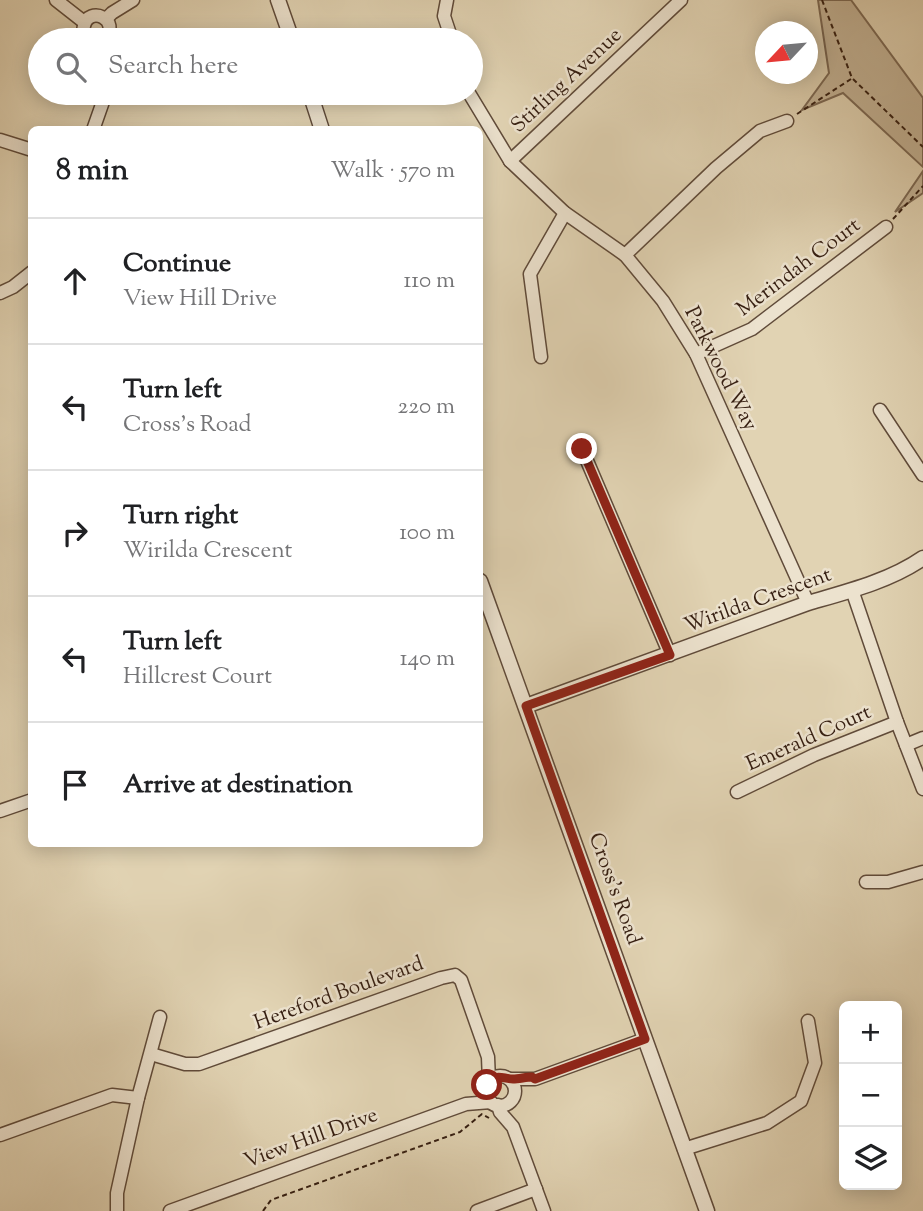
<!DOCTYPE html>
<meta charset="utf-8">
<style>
body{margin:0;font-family:"Sorts Mill Goudy",serif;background:#f6f6f6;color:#202124}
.controls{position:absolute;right:21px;bottom:21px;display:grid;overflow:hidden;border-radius:10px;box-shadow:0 4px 18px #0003}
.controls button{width:63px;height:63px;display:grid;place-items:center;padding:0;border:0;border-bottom:2px solid #e0e0e0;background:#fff;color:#202124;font:35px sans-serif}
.compass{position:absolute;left:755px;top:21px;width:63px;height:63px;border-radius:50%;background:#fff;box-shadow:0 4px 18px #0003;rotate:244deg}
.stop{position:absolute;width:21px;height:21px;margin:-16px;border:5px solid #8f2418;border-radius:50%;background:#fff}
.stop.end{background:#8f2418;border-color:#fff;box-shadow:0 2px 7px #0008}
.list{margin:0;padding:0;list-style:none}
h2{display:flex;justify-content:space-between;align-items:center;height:91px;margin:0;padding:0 28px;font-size:30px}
h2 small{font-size:23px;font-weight:400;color:#757577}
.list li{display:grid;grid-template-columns:46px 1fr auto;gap:21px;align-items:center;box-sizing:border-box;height:126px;padding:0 28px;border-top:2px solid #e0e0e0}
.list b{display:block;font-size:26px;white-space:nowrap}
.list p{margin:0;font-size:23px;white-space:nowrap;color:#757577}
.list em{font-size:23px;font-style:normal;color:#757577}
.icon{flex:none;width:38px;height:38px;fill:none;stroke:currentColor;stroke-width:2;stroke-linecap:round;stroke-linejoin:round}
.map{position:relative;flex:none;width:923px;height:1211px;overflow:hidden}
.search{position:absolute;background:#fff;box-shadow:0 4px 18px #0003;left:28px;top:28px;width:455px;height:77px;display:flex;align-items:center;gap:18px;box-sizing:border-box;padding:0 24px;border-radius:38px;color:#757577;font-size:26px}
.panel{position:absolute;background:#fff;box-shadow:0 4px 18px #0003;left:28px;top:126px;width:455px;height:721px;border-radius:10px}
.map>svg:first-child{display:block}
</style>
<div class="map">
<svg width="923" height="1211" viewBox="0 0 923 1211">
<rect width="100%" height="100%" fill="#e1d3b3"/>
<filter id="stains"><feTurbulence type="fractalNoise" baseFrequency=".00286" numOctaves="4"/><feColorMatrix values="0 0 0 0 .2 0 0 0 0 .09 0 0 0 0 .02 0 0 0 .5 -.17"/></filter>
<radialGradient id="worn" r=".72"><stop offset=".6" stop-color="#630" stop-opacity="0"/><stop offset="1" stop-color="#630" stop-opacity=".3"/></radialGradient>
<g fill="#c4b497" stroke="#7c6954" stroke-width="2">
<polygon points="818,0 851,0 923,98 923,167 843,93 802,110 829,73"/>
<polygon points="923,171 923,193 895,212"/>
</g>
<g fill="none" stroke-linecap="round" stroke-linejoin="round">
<g stroke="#604b3a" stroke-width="15">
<g id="minor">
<polyline points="56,0 84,22"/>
<polyline points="447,0 444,16 452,40"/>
<polyline points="106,19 112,13 133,0"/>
<path d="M90 40C85 37 82 33 84 26 88 5 123 19 104 40"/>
<polyline points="469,93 510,161 565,213 625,255 663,301 696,354 808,603"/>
<polyline points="93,130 106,93"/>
<polyline points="0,140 32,150"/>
<polyline points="510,161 681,0"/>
<polyline points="625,255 716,168 760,131 787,121"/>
<polyline points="0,293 13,287 32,272"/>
<polyline points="696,354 752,329 886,227"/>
<polyline points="541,357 530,274 565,213"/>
<polyline points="880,410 923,475"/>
<polyline points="582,449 670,655"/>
<polyline points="852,590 897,722 923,789"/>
<polyline points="906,745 923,738"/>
<polyline points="737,792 814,755 897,722"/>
<polyline points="0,811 32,800"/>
<polyline points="866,882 888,882 923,872"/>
<polyline points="151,1054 185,1064 199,1064 441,978 455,975 461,980 488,1057 489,1081"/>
<circle cx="500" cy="1091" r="15"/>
<polyline points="510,1079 535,1079 645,1039"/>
<polyline points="498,1105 500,1112 513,1127 544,1211"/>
<polyline points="0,1135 112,1095 138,1098"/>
<polyline points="684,1149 767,1123 801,1101 815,1063 808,1021"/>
<polyline points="117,1211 117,1193 138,1098 160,1017"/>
<polyline points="170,1211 466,1104 491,1102"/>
<polyline points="477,1211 536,1189"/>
</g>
</g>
<g stroke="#604b3a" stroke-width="17">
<g id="tertiary">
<polyline points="278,0 292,40"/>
<polyline points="310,93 322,130"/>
<polyline points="480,581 707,1211"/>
<path d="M526 706 808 603C846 592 890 581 923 558"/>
</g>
</g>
<g stroke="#351e11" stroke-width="2" stroke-dasharray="5 3.5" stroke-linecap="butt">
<polyline points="822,0 852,78 923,147"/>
<polyline points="797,114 851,79"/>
<polyline points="893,219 923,186"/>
<polyline points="263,1211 271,1200 460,1132 482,1114 489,1118"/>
</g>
<use href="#minor" stroke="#ece2ce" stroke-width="12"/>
<use href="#tertiary" stroke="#ece2ce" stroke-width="14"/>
</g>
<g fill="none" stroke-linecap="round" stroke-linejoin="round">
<path stroke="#8f2418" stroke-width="9" d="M487 1085C496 1072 502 1079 513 1079 519 1079 526 1077 532 1077L535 1079 645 1039 526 706 670 655 582 449"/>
</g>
<g text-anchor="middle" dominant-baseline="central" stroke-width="5" stroke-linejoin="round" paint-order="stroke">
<g font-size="21" fill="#351e11" stroke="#ece2ce">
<text transform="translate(567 81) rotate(-43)">Stirling Avenue</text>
<text transform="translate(799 268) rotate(-37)">Merindah Court</text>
<text transform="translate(720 369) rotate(63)">Parkwood Way</text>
<text transform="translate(758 601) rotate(-20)">Wirilda Crescent</text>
<text transform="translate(809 739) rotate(-24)">Emerald Court</text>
<text transform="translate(614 889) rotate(70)">Cross's Road</text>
<text transform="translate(339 994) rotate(-20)">Hereford Boulevard</text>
<text transform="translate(311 1139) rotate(-20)">View Hill Drive</text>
</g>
</g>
<rect width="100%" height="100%" filter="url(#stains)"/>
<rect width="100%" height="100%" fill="url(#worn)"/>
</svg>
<div class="controls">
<button>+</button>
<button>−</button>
<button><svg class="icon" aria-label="layers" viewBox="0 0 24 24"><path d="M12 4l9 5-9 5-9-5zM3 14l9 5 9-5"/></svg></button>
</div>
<svg class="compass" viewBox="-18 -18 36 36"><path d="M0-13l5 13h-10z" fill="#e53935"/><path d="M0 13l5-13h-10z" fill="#757577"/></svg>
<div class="stop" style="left:487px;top:1085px"></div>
<div class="stop end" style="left:582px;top:449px"></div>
<div class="search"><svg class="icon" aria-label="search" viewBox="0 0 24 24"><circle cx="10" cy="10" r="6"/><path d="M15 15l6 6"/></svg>Search here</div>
<section class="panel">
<h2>8 min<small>Walk · 570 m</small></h2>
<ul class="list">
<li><svg class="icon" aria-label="ahead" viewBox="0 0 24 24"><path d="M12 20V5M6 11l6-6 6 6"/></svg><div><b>Continue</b><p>View Hill Drive</p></div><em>110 m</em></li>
<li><svg class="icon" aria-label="left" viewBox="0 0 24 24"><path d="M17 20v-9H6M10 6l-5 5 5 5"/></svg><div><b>Turn left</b><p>Cross's Road</p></div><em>220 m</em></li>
<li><svg class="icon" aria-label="right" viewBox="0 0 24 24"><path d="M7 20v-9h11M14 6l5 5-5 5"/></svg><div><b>Turn right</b><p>Wirilda Crescent</p></div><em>100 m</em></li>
<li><svg class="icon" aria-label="left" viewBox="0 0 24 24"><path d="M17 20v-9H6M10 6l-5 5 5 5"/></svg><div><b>Turn left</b><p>Hillcrest Court</p></div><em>140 m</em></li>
<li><svg class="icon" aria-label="arrive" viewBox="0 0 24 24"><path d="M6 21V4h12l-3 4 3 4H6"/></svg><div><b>Arrive at destination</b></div></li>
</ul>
</section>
</div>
